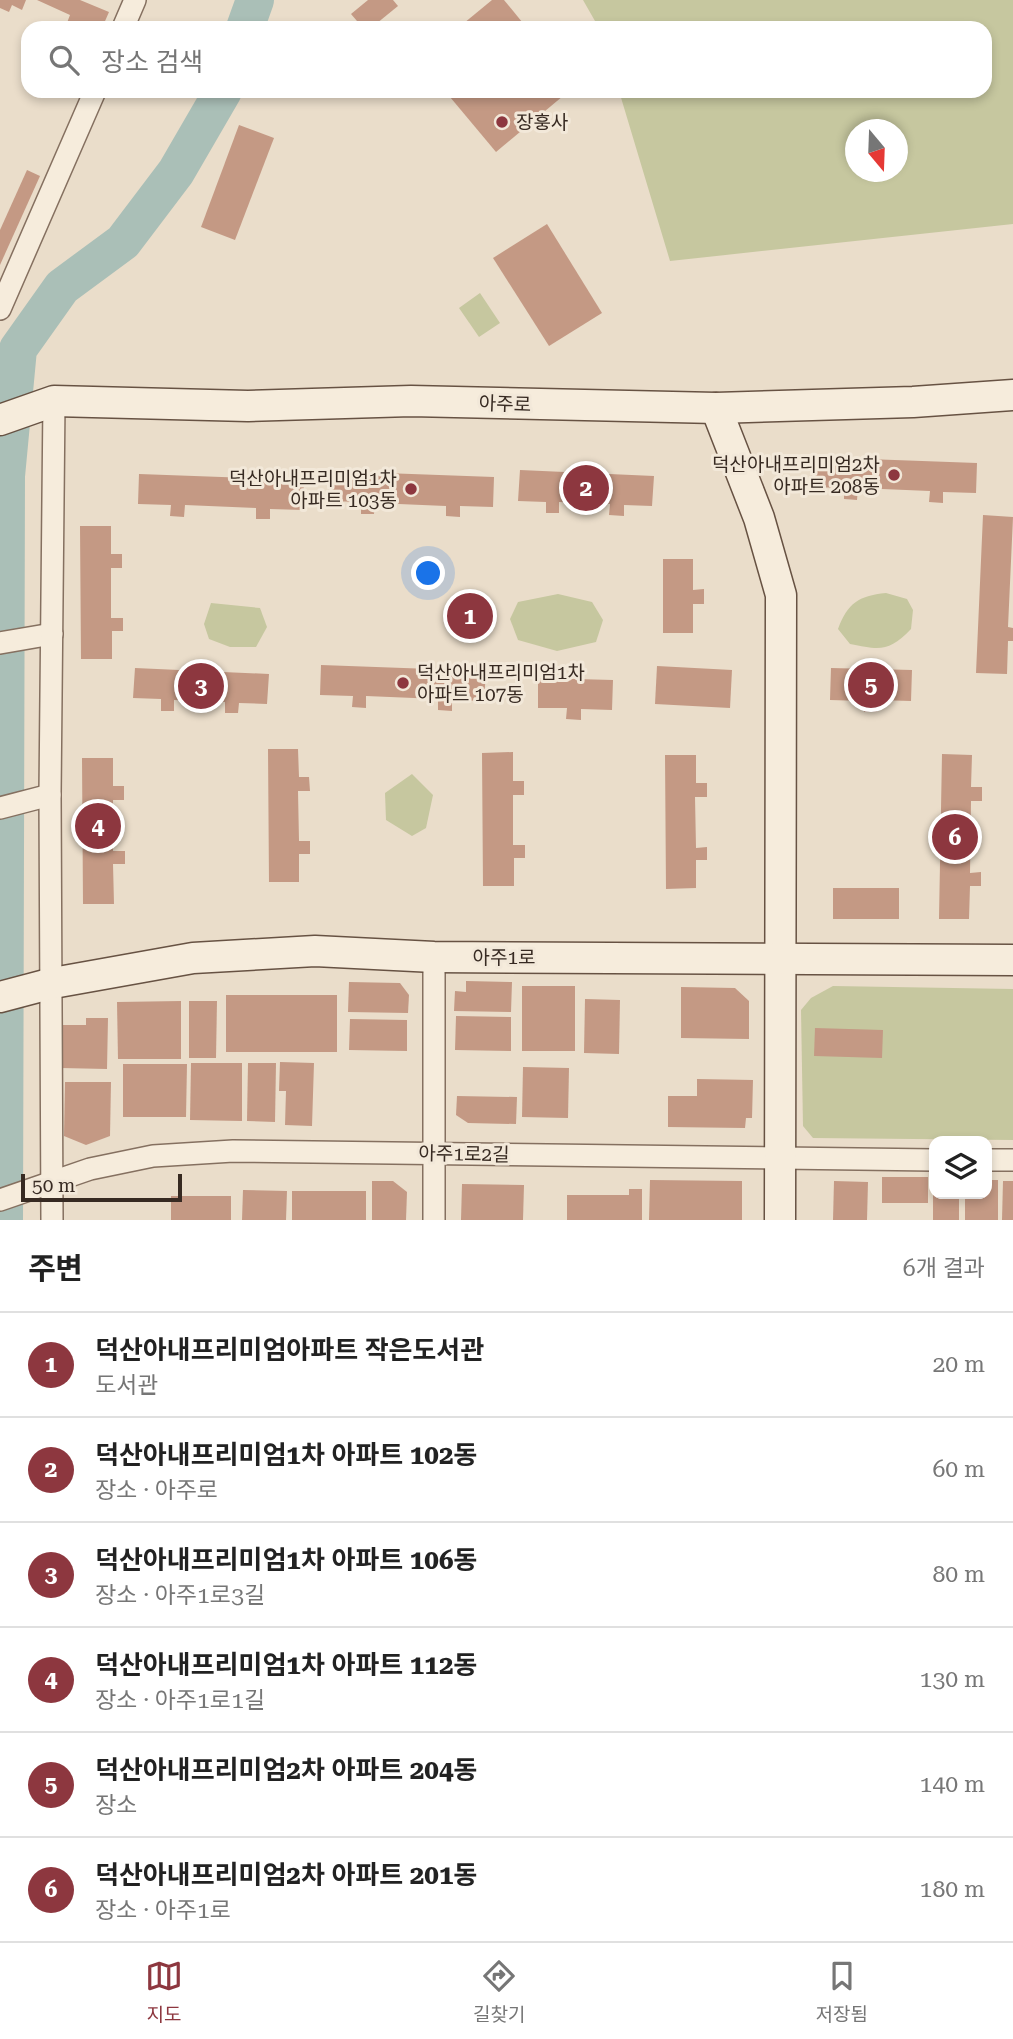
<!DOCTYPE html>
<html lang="ko">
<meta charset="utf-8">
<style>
body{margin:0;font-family:"Roboto Serif","Noto Sans KR",serif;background:#f6f6f6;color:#222}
.controls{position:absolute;right:21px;bottom:21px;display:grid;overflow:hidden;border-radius:14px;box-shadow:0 4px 10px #0003}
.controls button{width:63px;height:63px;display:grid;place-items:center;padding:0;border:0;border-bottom:2px solid #e0e0e0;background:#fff;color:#222;font:35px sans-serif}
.compass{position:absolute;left:845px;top:119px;width:63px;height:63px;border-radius:50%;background:#fff;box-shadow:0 4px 10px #0003;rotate:161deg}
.scale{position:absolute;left:21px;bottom:18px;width:161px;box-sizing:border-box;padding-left:7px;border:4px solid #372a22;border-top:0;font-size:19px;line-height:24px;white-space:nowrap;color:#372a22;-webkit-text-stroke:5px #f2e8d9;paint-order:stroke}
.you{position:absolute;left:429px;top:574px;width:24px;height:24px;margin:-18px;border:5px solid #fff;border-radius:50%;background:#1a73e8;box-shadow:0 0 0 10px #1a73e833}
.badge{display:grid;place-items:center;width:46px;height:46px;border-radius:50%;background:#8d373f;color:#fff;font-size:23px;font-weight:700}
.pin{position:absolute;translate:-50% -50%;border:4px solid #fff;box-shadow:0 2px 7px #0006}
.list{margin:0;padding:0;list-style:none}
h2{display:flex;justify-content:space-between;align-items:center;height:91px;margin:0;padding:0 28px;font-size:30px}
h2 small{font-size:23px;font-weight:400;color:#767676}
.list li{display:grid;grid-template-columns:46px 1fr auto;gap:21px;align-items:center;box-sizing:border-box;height:105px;padding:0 28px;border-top:2px solid #e0e0e0}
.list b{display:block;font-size:26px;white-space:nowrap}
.list p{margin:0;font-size:23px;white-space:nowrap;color:#767676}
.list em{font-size:23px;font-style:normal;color:#767676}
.icon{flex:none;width:38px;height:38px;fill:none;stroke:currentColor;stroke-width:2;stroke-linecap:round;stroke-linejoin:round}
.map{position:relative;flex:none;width:1013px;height:1220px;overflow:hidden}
.search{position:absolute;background:#fff;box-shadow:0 4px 10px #0003;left:21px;right:21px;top:21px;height:77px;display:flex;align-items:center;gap:18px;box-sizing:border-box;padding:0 24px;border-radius:21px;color:#767676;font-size:26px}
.sheet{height:721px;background:#fff}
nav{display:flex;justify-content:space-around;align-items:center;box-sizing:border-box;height:98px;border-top:2px solid #e0e0e0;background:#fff;font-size:19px;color:#767676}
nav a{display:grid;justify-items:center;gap:4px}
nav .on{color:#8d373f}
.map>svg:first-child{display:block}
</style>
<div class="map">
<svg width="1013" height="1220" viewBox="0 0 1013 1220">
<rect width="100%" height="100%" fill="#eaddca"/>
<g fill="#c6c79f" fill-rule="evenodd">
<path d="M583 0H1013V224L670 261 619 91H985V28H599ZM856 130H898V172H856Z"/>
<polygon points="480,293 500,323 479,337 459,308"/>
<path d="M886 593 907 599 913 610 911 629C889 652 880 650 850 644L838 629C848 603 858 596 886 593Z"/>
<polygon points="558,594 592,602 603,620 596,642 557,651 518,640 510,619 518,602"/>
<polygon points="211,603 260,608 267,627 256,647 230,647 209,639 204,624"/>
<polygon points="412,774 433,795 426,828 412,836 386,820 385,793"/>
<polygon points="833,986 1013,989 1013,1140 813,1138 803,1126 801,1010 811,998"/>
</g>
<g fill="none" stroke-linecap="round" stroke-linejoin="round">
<g stroke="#aabfb7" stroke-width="38">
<polyline points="245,28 255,0"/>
<polyline points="4,1220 6,476 18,349 62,287 123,242 176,172 223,91"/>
</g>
</g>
<g fill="#c49984">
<polygon points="0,0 26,0 22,10 12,5 9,12 0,8"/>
<polygon points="37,0 80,0 109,12 102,28 65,28 70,15"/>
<polygon points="368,0 393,0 398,6 371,28 363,28 351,14"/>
<polygon points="492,0 504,0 527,28 458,28"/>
<polygon points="445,91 569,91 496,152"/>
<polygon points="239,125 274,138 235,240 201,227"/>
<polygon points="27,170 40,176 0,265 0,230"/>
<polygon points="547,224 602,313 549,346 493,258"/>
<polygon points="812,457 977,463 976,493 943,492 943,503 929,502 930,491 858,488 857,500 844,499 844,488 811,487"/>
<polygon points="520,470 654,476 652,506 624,505 624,516 609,515 610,504 559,502 559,513 546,513 546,502 518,501"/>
<polygon points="329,471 494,477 493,507 460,506 460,517 446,516 446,506 375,503 374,514 361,514 361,502 328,501"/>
<polygon points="139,474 304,480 303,510 270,509 270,519 256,519 256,508 185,505 184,517 170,516 171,505 138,504"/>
<polygon points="983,515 1013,517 1008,627 1013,628 1013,641 1008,641 1007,674 976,673"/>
<polygon points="80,526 111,526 111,554 122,554 122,568 111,568 111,618 123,618 123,631 112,631 112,659 81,659"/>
<polygon points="663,559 693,559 693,590 704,589 704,604 693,604 693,633 663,633"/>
<polygon points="321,665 486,671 484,701 452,700 452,711 438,710 438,699 366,696 366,708 352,707 353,696 320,695"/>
<polygon points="657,666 732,670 730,708 655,704"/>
<polygon points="135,668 269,674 267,704 239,703 238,713 225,713 225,702 174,700 174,711 161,711 161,699 133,698"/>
<polygon points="831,668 912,670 911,701 877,700 877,712 864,712 864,701 830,700"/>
<polygon points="538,678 613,680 612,710 581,709 581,720 566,719 567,708 538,708"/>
<polygon points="268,749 298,749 299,777 309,777 310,791 298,791 299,841 310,841 310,854 299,854 299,882 269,882"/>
<polygon points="513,752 513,781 524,781 524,795 513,795 513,845 525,845 525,858 514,858 514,886 483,886 482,753"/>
<polygon points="942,754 972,755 971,787 982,787 982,801 971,801 970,873 981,872 981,886 970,886 969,919 939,919"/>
<polygon points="665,755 696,755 696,783 707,783 707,797 695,797 696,848 707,847 707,860 696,860 696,888 666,889"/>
<polygon points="82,758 113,758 113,786 124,786 124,800 113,800 113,851 125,851 125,864 113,864 114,904 83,904"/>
<rect x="833" y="888" width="66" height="31"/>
<polygon points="466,981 512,982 511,1012 454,1011 455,991 466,992"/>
<polygon points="349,982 400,983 409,995 408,1013 348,1012"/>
<rect x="522" y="986" width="53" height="65"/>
<polygon points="681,987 735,988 749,1001 749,1039 681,1038"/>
<rect x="226" y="995" width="111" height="57"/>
<polygon points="585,999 620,1000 619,1054 584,1053"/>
<polygon points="181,1001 181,1059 118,1059 117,1002"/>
<polygon points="189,1001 217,1001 216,1058 189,1058"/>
<polygon points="456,1016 511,1017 511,1051 455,1050"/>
<polygon points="86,1018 108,1018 107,1069 61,1068 62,1025 86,1025"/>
<polygon points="350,1019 407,1020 407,1051 349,1050"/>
<polygon points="815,1028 883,1030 882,1058 814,1056"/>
<polygon points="280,1062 314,1063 312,1126 285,1125 286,1091 279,1091"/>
<polygon points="191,1063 242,1063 242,1121 190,1120"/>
<polygon points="248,1063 276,1063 275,1122 247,1121"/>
<polygon points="123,1064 187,1064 186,1117 123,1117"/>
<polygon points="523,1067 569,1068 568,1118 522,1117"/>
<polygon points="697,1079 753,1080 752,1118 746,1118 745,1128 668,1127 668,1096 697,1096"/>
<polygon points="65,1082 111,1082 110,1136 86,1145 64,1136"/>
<polygon points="457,1096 517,1097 516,1124 468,1123 456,1115"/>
<rect x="882" y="1177" width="46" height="26"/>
<polygon points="650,1180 742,1181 742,1220 649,1220"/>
<polygon points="987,1180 998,1180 998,1220 965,1220 965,1194 987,1194"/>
<polygon points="372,1181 393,1181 407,1192 406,1220 372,1220"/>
<polygon points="834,1181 868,1182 867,1220 833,1220"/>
<polygon points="1003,1181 1013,1181 1013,1220 1002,1220"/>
<polygon points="462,1184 524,1185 523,1220 461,1220"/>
<polygon points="629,1189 642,1189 642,1220 567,1220 567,1195 629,1195"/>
<polygon points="243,1190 287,1191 286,1220 242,1220"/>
<rect x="292" y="1191" width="74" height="29"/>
<rect x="933" y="1194" width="26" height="26"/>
<rect x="171" y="1196" width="60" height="24"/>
</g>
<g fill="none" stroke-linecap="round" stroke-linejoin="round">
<g stroke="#857060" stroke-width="24">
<g id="street">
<polyline points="123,28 135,0"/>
<polyline points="0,309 95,91"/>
<polyline points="0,643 52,634"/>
<polyline points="0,808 50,795"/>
<polyline points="987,1160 1013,1160"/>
<polyline points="0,1200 90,1169 153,1156 233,1151 934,1160"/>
<polyline points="52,1220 50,795 54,401"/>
<polyline points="434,1220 434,957"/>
</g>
</g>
<g stroke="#675243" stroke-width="33">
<g id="secondary">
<polyline points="716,408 759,518 781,595 780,1220"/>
<polyline points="0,420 54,401 248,406 411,401 716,408 913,402 1013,395"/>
<polyline points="0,997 53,983 193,958 315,951 434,957 1013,960"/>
</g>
</g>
<use href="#street" stroke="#f6ecdc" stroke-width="21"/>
<use href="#secondary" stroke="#f6ecdc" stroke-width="30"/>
</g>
<g fill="#8d373f" stroke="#f2e8d9" stroke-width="2.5">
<circle cx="502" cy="122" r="7"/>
<circle cx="894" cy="475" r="7"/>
<circle cx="411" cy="489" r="7"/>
<circle cx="403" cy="683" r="7"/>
</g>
<g text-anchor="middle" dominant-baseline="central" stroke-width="6" stroke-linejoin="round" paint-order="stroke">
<g font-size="19" fill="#372a22" stroke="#f2e8d9" text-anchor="start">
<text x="516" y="122">장훙사</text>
<text x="880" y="464" text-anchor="end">덕산아내프리미엄2차<tspan x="880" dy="22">아파트 208동</tspan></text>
<text x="397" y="478" text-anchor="end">덕산아내프리미엄1차<tspan x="397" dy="22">아파트 103동</tspan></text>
<text x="417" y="672">덕산아내프리미엄1차<tspan x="417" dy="22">아파트 107동</tspan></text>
</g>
<g font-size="19" fill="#372a22" stroke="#f2e8d9">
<text transform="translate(505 404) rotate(2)">아주로</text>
<text x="504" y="957">아주1로</text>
<text transform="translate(464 1154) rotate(1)">아주1로2길</text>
</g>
</g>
</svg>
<div class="controls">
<button><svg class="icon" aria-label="layers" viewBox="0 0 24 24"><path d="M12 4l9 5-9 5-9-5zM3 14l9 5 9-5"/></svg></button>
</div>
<svg class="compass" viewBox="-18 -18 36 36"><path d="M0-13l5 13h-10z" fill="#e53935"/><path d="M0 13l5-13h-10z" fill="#767676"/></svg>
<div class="scale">50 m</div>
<div class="you"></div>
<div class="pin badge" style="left:470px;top:616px">1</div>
<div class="pin badge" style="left:586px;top:488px">2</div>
<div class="pin badge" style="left:201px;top:686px">3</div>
<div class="pin badge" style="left:98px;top:826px">4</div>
<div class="pin badge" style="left:871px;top:685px">5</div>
<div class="pin badge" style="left:955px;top:837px">6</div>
<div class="search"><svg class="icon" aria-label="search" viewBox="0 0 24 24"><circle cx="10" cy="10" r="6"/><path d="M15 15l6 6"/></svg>장소 검색</div>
</div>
<section class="sheet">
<h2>주변<small>6개 결과</small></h2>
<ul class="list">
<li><span class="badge">1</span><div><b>덕산아내프리미엄아파트 작은도서관</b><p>도서관</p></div><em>20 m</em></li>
<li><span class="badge">2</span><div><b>덕산아내프리미엄1차 아파트 102동</b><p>장소 · 아주로</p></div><em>60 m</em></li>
<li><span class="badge">3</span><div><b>덕산아내프리미엄1차 아파트 106동</b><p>장소 · 아주1로3길</p></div><em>80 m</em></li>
<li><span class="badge">4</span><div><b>덕산아내프리미엄1차 아파트 112동</b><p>장소 · 아주1로1길</p></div><em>130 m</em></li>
<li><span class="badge">5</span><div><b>덕산아내프리미엄2차 아파트 204동</b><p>장소</p></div><em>140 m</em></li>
<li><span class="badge">6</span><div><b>덕산아내프리미엄2차 아파트 201동</b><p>장소 · 아주1로</p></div><em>180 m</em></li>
</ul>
</section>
<nav>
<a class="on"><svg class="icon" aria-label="map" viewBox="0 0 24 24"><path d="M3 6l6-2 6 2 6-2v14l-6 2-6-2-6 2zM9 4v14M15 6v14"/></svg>지도</a>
<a><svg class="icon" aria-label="directions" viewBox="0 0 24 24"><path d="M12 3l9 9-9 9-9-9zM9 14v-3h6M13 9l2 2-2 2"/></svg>길찾기</a>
<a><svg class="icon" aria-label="saved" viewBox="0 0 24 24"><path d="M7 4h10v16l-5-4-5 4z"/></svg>저장됨</a>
</nav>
